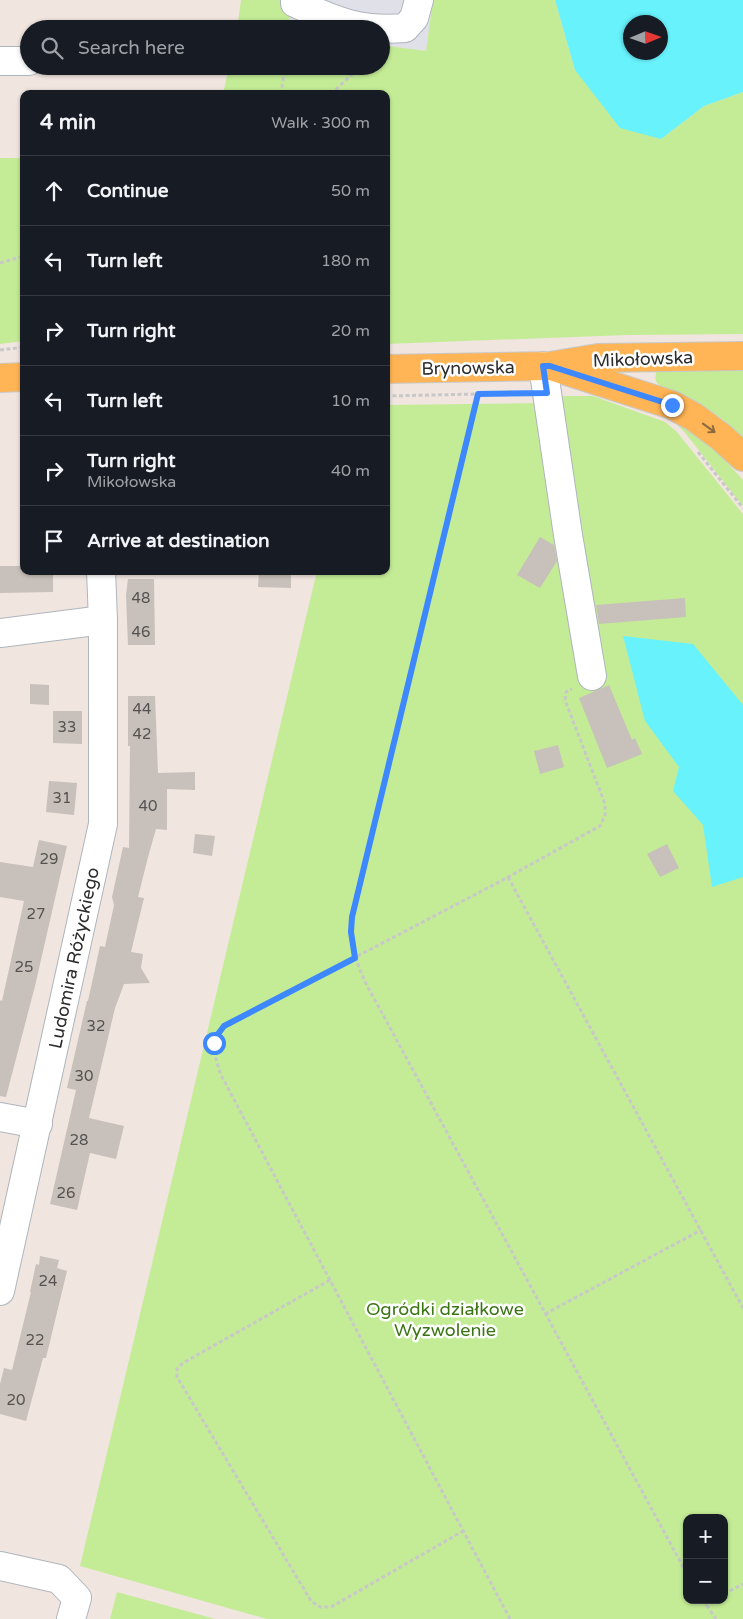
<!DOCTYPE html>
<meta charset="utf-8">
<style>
body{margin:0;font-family:"Varela Round",sans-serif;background:#20242c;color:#f1f3f6}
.controls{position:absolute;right:15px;bottom:15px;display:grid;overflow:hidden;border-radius:10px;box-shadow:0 1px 4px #0004}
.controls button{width:45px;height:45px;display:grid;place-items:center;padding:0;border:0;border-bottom:1px solid #363941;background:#171b24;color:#f1f3f6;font:25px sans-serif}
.compass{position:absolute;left:623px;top:15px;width:45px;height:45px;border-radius:50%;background:#171b24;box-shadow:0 1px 4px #0004;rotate:88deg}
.stop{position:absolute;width:15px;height:15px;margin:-11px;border:4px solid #3d88ff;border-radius:50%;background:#fff}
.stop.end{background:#3d88ff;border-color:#fff;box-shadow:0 1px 5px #0008}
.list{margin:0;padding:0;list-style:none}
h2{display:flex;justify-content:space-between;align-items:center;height:65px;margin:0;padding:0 20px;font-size:21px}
h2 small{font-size:16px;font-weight:400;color:#9ea1a6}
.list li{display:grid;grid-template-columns:32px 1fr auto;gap:15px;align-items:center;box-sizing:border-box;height:70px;padding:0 20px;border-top:1px solid #363941}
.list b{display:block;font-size:19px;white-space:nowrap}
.list p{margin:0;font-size:16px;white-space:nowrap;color:#9ea1a6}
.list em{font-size:16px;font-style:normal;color:#9ea1a6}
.icon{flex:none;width:28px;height:28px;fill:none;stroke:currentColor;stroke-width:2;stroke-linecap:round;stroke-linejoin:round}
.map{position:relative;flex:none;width:743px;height:1619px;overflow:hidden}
.search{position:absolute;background:#171b24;box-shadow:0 1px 4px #0004;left:20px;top:20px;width:370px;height:55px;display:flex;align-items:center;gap:12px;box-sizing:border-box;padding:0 18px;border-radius:28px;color:#9ea1a6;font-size:19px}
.panel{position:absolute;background:#171b24;box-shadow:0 1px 4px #0004;left:20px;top:90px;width:370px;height:485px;border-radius:10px}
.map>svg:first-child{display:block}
</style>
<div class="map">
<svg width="743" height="1619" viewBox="0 0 743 1619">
<rect width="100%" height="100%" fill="#f0e5df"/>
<polygon fill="#e0e0e8" points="292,0 433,0 426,51 381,45 381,29 288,29"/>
<g fill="#c4ec96" fill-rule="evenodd">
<polygon points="241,0 292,0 288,29 237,29"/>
<polygon points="433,0 555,0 575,70 661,139 704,106 743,92 743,334 627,335 386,344 386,94 223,94 229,66 381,66 381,45 426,51"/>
<polygon points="0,158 24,158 24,341 0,344"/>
<path d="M743 365V438C736 435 732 428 726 422 717 415 706 408 696 402 688 397 662 389 657 383 654 378 656 372 658 368Z"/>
<path d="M553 396H593L665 422 676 431 743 514V1619H267L80 1566 317 571H386V405L553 403ZM687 1518H724V1600H687Z"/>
<polygon points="673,420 709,443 743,480 743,506 686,434"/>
<polygon points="117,1592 215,1619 110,1619"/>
</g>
<g fill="#68f2fc" fill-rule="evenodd">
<path d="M555 0H743V92L704 106 661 139 620 128 575 70ZM630 22H660V52H630Z"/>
<polygon points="623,636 693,644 743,705 743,877 740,878 712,887 703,825 673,791 679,767 645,721"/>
</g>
<g fill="#c8c0ba">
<polygon points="540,537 554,545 557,561 540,588 517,575"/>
<polygon points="0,566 24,566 24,571 53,571 53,592 0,593"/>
<polygon points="259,571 291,571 291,588 258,587"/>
<polygon points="128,579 154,579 155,645 128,645 126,595"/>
<polygon points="685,598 686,617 599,624 596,605"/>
<polygon points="30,684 49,685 49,705 30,704"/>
<polygon points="609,685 632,740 635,738 642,754 607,768 579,698"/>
<polygon points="128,696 155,696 158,773 195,772 195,790 167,789 167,830 156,829 148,857 138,897 144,898 131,952 143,954 141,968 150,983 124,984 115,1008 89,1118 124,1126 116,1159 90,1153 77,1210 50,1204 76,1090 67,1088 87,1001 88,1001 100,946 105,947 114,905 112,897 123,847 129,848 130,746 128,746"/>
<polygon points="53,711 82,711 82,744 53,743"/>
<polygon points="558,745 564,767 540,774 534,751"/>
<polygon points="49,781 77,783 74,815 46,812"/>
<polygon points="195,834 215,836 212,856 193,853"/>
<polygon points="39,840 67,846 35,986 6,1097 0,1096 0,1000 2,1001 24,901 0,897 0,862 33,867"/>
<polygon points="667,844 679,868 660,877 647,854"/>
<polygon points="40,1256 59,1260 57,1268 67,1271 46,1358 43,1358 26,1421 0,1414 0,1384 4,1368 12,1370 31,1292 30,1292 36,1264 39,1265"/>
</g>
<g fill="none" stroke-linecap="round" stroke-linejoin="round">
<g stroke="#afb5be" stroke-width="30">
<g id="minor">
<path d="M295 0V3C336 21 359 32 405 28L414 18 419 0"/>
<polyline points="0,61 29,61"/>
<polyline points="543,366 568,535 592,676"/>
<polyline points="0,633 103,620"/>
<polyline points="0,1117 38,1124"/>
<polyline points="0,1291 103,824 103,620 101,571"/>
<polyline points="0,1566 59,1579 77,1598 71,1619"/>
</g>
</g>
<g stroke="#c8c8c8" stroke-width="30">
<g id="major">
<polyline points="554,367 672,405 694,417 721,437 743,457"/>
<polyline points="386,369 550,366 598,358 743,356"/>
<polyline points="0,378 24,377"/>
</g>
</g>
<g stroke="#c8c8c8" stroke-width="3" stroke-dasharray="4 2.5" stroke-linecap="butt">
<polyline points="281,94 285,66"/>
<polyline points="331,94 361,66"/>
<polyline points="0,263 24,256"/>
<polyline points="0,350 24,347"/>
<path d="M478 394 352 917C350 945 357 967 370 991L687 1574"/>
<polyline points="386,396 523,393"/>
<polyline points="698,452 743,508"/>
<polyline points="508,877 743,1308"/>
<polyline points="330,1280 183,1363 177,1369 177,1377 311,1601 320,1607 331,1607 463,1531"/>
<polyline points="545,1314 701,1230"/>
<polyline points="724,1594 743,1584"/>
<polyline points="703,1600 716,1619"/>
<polyline points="705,1604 712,1600"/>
<path d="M510 1619 221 1075C214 1054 210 1044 224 1026L501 881 600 826 605 815V804L565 700 566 692 572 689"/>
</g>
<use href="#minor" stroke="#fff" stroke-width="28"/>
<use href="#major" stroke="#ffb555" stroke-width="28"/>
</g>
<defs><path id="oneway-shaft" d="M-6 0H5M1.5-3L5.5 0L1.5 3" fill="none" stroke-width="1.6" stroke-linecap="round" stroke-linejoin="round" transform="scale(1.25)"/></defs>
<use stroke="#8c6a3f" href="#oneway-shaft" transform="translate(709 428) rotate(36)"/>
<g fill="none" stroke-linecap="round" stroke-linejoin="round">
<polyline stroke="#3d88ff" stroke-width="6" points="214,1043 218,1034 224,1026 355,958 351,932 352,917 478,394 547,393 543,366 550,366 672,405"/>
</g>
<g text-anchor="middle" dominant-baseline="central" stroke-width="5" stroke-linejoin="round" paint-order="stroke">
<g font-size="15" fill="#545250">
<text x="141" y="598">48</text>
<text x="141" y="632">46</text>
<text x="142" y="709">44</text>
<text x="67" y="727">33</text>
<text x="142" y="734">42</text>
<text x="62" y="798">31</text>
<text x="148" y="806">40</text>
<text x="49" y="859">29</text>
<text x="36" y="914">27</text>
<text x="24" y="967">25</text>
<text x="96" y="1026">32</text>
<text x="84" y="1076">30</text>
<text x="79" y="1140">28</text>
<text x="66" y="1193">26</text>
<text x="48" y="1281">24</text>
<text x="35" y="1340">22</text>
<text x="16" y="1400">20</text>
</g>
<g font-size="18" fill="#2d2d2d" stroke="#fff">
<text transform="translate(643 359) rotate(-2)">Mikołowska</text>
<text transform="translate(468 368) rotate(-1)">Brynowska</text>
<text transform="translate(74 958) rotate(-78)">Ludomira Różyckiego</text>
</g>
<g font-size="18" fill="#3b7513" stroke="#fff">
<text x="445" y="1309">Ogródki działkowe<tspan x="445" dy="21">Wyzwolenie</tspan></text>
</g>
</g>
</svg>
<div class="controls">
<button>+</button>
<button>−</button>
</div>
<svg class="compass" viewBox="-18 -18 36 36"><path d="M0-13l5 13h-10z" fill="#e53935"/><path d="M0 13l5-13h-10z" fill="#9ea1a6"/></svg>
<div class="stop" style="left:214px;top:1043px"></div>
<div class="stop end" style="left:672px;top:405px"></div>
<div class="search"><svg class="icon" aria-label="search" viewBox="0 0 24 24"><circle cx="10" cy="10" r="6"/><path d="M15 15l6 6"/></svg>Search here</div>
<section class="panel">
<h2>4 min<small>Walk · 300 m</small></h2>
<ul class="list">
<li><svg class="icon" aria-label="ahead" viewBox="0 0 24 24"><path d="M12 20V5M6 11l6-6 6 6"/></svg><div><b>Continue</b></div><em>50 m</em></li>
<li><svg class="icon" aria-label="left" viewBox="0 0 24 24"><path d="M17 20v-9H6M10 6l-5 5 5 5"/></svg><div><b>Turn left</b></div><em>180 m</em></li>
<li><svg class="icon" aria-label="right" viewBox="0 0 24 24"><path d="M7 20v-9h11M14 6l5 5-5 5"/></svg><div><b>Turn right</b></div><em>20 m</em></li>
<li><svg class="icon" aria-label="left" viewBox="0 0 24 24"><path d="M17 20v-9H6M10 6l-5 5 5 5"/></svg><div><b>Turn left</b></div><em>10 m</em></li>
<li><svg class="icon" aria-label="right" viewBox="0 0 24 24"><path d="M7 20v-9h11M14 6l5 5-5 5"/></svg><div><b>Turn right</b><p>Mikołowska</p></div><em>40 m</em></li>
<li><svg class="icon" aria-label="arrive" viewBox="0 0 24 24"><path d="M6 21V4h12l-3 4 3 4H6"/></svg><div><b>Arrive at destination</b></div></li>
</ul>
</section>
</div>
